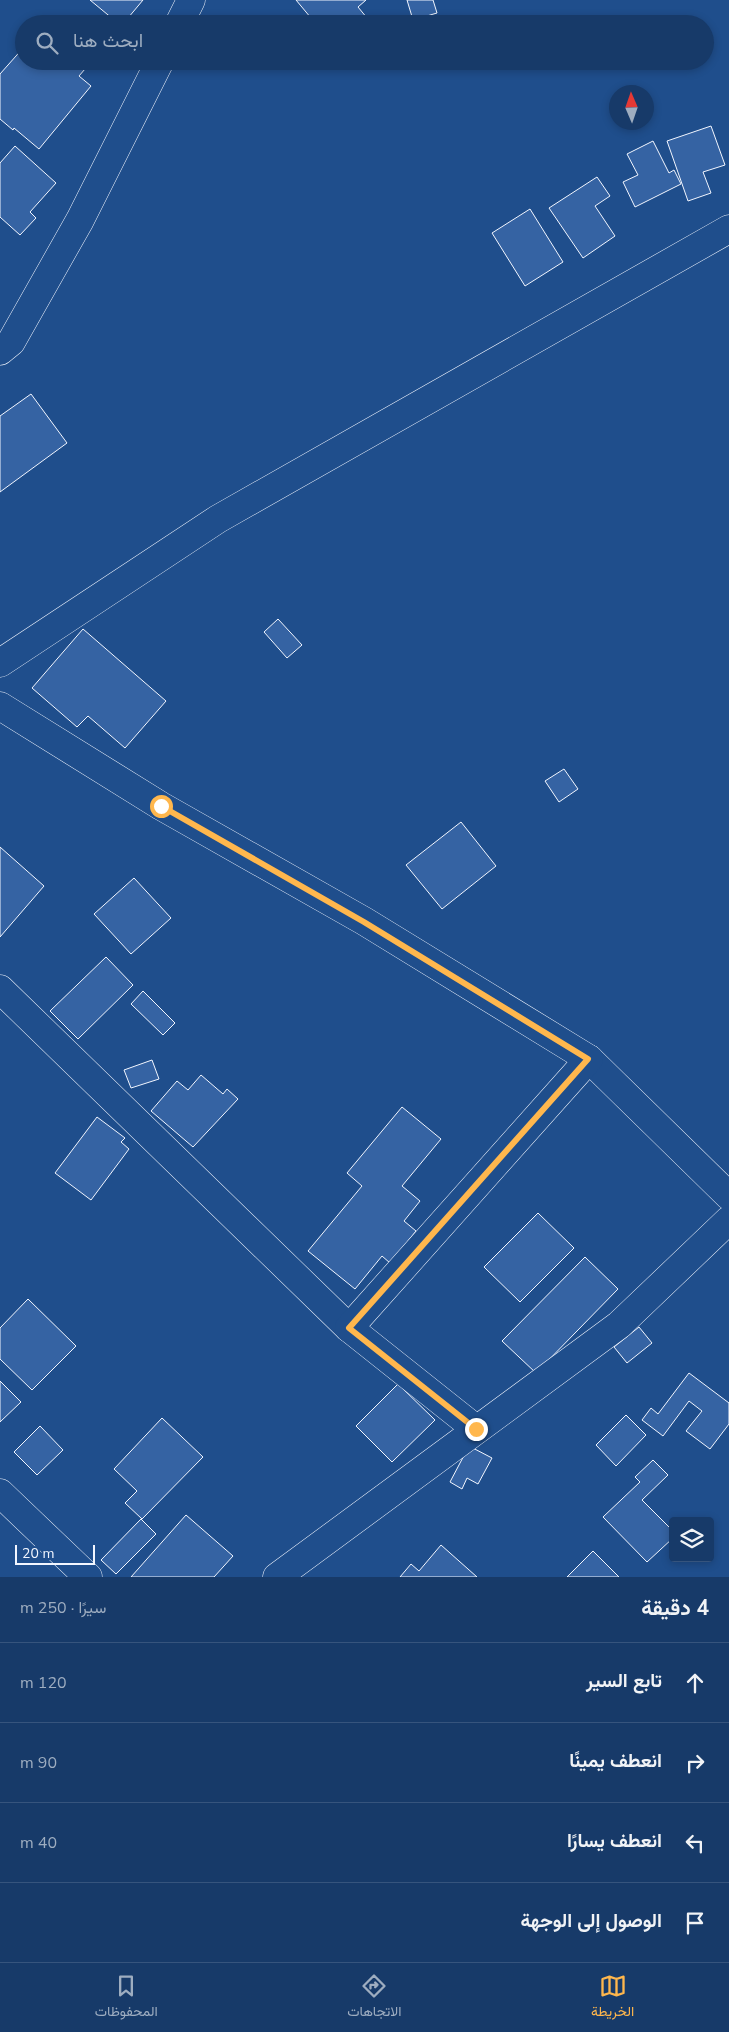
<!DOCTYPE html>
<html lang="ar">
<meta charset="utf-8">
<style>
body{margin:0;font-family:"Nunito Sans",Vazirmatn,sans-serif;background:#244571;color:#f1f3f6;direction:rtl}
.controls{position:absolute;right:15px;bottom:15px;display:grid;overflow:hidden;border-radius:5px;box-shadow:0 2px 8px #0003}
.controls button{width:45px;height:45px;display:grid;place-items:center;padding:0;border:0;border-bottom:1px solid #36547d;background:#173a69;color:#f1f3f6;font:25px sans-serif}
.compass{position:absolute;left:609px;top:85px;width:45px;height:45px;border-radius:50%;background:#173a69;box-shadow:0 2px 8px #0003;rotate:358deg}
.scale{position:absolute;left:15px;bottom:12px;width:80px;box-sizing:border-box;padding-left:5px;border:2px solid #f2f6ff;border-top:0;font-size:14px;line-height:18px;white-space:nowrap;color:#f2f6ff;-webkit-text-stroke:4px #1f4e8c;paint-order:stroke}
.stop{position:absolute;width:15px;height:15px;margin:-11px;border:4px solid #ffb74d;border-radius:50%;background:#fff}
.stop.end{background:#ffb74d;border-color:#fff;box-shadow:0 1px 5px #0008}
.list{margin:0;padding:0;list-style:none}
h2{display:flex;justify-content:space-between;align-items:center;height:65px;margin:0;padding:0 20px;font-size:21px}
h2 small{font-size:16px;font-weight:400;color:#9eadc0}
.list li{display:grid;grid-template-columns:32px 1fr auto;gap:15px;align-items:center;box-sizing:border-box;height:80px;padding:0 20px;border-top:1px solid #36547d}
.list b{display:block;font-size:19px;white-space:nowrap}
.list em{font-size:16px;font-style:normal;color:#9eadc0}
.icon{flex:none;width:28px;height:28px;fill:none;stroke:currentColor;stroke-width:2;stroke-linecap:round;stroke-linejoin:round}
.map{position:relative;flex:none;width:729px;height:1577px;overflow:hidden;direction:ltr}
.search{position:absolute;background:#173a69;box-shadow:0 2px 8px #0003;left:15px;right:15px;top:15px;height:55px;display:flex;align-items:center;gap:12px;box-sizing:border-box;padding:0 18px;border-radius:28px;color:#9eadc0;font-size:19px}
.sheet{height:385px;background:#173a69}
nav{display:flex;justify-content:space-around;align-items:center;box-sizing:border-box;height:70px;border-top:1px solid #36547d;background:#173a69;font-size:14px;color:#9eadc0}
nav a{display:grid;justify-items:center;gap:2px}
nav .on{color:#ffb74d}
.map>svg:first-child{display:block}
</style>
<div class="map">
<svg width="729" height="1577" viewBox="0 0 729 1577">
<rect width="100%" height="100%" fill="#1f4e8c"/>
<g fill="#3563a3" stroke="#f2f6ff">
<polygon points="90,0 143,0 123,24 119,24"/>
<polygon points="296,0 366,0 358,7 372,24 316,24"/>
<polygon points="407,0 433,0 437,13 413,20"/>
<polygon points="24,47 24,61 91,62 79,76 91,86 39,149 14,128 13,130 0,119 0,74"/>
<polygon points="711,126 725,165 703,172 711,193 688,201 667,141"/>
<polygon points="653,141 669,173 674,170 681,184 635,207 623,182 638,175 627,154"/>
<polygon points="15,146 56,183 30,212 36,218 20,235 0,217 0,163"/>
<polygon points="597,177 610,196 595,206 615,236 583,258 549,208"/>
<polygon points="530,209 563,262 525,286 492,233"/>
<polygon points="31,394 67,443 0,492 0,416"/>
<polygon points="278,619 302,645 287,658 264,632"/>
<polygon points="83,629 166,701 125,748 88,716 77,727 32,688"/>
<polygon points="564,769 578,789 559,802 545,781"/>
<polygon points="461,822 496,866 442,909 406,865"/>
<polygon points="0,847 44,886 0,937"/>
<polygon points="134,878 171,918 131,954 94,914"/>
<polygon points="106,957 133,985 78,1039 50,1011"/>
<polygon points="143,991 175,1023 163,1035 131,1004"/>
<polygon points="152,1060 159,1079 131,1088 124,1070"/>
<polygon points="201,1075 223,1094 227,1089 238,1099 193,1147 151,1111 177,1081 188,1090"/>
<polygon points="402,1107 441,1139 402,1186 420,1201 404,1221 416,1231 390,1263 382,1256 355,1289 308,1251 362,1186 347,1173"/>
<polygon points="97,1117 125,1138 121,1142 129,1149 91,1200 55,1173"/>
<polygon points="538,1213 574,1248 520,1302 484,1267"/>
<polygon points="585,1257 618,1289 536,1373 502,1341"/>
<polygon points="28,1299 76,1346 32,1390 0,1359 0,1328"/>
<polygon points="639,1327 652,1343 627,1363 614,1347"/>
<polygon points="689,1373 729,1403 729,1424 710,1449 686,1431 702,1411 689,1401 663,1436 642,1420 651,1408 658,1414"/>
<polygon points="0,1381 21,1402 0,1422"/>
<polygon points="398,1384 435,1420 392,1462 356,1426"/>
<polygon points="626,1415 646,1435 616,1466 596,1445"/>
<polygon points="162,1418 203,1457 142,1519 125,1503 137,1491 114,1469"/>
<polygon points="40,1426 63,1450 37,1475 14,1452"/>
<polygon points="469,1446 492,1458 478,1484 467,1478 462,1489 450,1482"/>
<polygon points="653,1460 668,1475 642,1500 673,1531 673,1538 647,1562 603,1517 640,1482 635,1477"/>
<polygon points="186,1515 233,1556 214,1577 131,1577"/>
<polygon points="141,1519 156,1534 116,1574 101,1560"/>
<polygon points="441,1545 477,1577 400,1577 411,1564 419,1571"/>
<polygon points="593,1551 619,1577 567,1577"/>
</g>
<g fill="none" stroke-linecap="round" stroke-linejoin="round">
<g stroke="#f2f6ff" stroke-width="29">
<g id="minor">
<polyline points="179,24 191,0"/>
<polyline points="0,351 11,342 80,220 160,61"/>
<polyline points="0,663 218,519 729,229"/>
<polyline points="0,706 161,806 364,921 589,1059 729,1196"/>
<polyline points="0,989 349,1328 476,1429"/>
<polyline points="349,1328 589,1059"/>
<polyline points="0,1493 88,1577"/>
<polyline points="277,1577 619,1325 729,1220"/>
</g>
</g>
<use href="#minor" stroke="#1f4e8c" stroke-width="28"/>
</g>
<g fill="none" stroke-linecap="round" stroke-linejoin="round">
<polyline stroke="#ffb74d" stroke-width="6" points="161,806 364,922 588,1059 349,1328 476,1429"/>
</g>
</svg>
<div class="controls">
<button><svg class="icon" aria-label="layers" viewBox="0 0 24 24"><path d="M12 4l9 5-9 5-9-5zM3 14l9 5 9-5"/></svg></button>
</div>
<svg class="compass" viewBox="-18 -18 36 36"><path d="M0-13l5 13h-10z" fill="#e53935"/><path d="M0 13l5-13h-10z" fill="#9eadc0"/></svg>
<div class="scale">20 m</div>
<div class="stop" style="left:161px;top:806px"></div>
<div class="stop end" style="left:476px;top:1429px"></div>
<div class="search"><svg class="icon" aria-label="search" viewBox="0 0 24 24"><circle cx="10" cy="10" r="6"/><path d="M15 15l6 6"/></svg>ابحث هنا</div>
</div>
<section class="sheet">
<h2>4 دقيقة<small>سيرًا · 250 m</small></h2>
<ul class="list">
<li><svg class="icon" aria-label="ahead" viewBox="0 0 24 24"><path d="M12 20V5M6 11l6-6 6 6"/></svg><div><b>تابع السير</b></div><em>120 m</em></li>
<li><svg class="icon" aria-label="right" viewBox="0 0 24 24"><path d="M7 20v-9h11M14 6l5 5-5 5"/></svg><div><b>انعطف يمينًا</b></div><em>90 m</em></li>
<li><svg class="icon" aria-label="left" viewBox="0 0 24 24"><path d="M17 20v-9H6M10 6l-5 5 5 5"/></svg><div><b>انعطف يسارًا</b></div><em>40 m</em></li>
<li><svg class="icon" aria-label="arrive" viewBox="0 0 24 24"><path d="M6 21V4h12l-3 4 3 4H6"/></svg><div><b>الوصول إلى الوجهة</b></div></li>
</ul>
</section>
<nav>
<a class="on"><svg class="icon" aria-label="map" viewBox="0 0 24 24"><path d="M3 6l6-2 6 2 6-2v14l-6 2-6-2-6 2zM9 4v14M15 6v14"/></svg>الخريطة</a>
<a><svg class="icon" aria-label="directions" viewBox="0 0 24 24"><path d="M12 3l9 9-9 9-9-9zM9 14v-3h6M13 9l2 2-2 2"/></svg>الاتجاهات</a>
<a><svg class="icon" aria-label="saved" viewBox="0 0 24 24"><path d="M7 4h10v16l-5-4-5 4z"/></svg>المحفوظات</a>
</nav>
